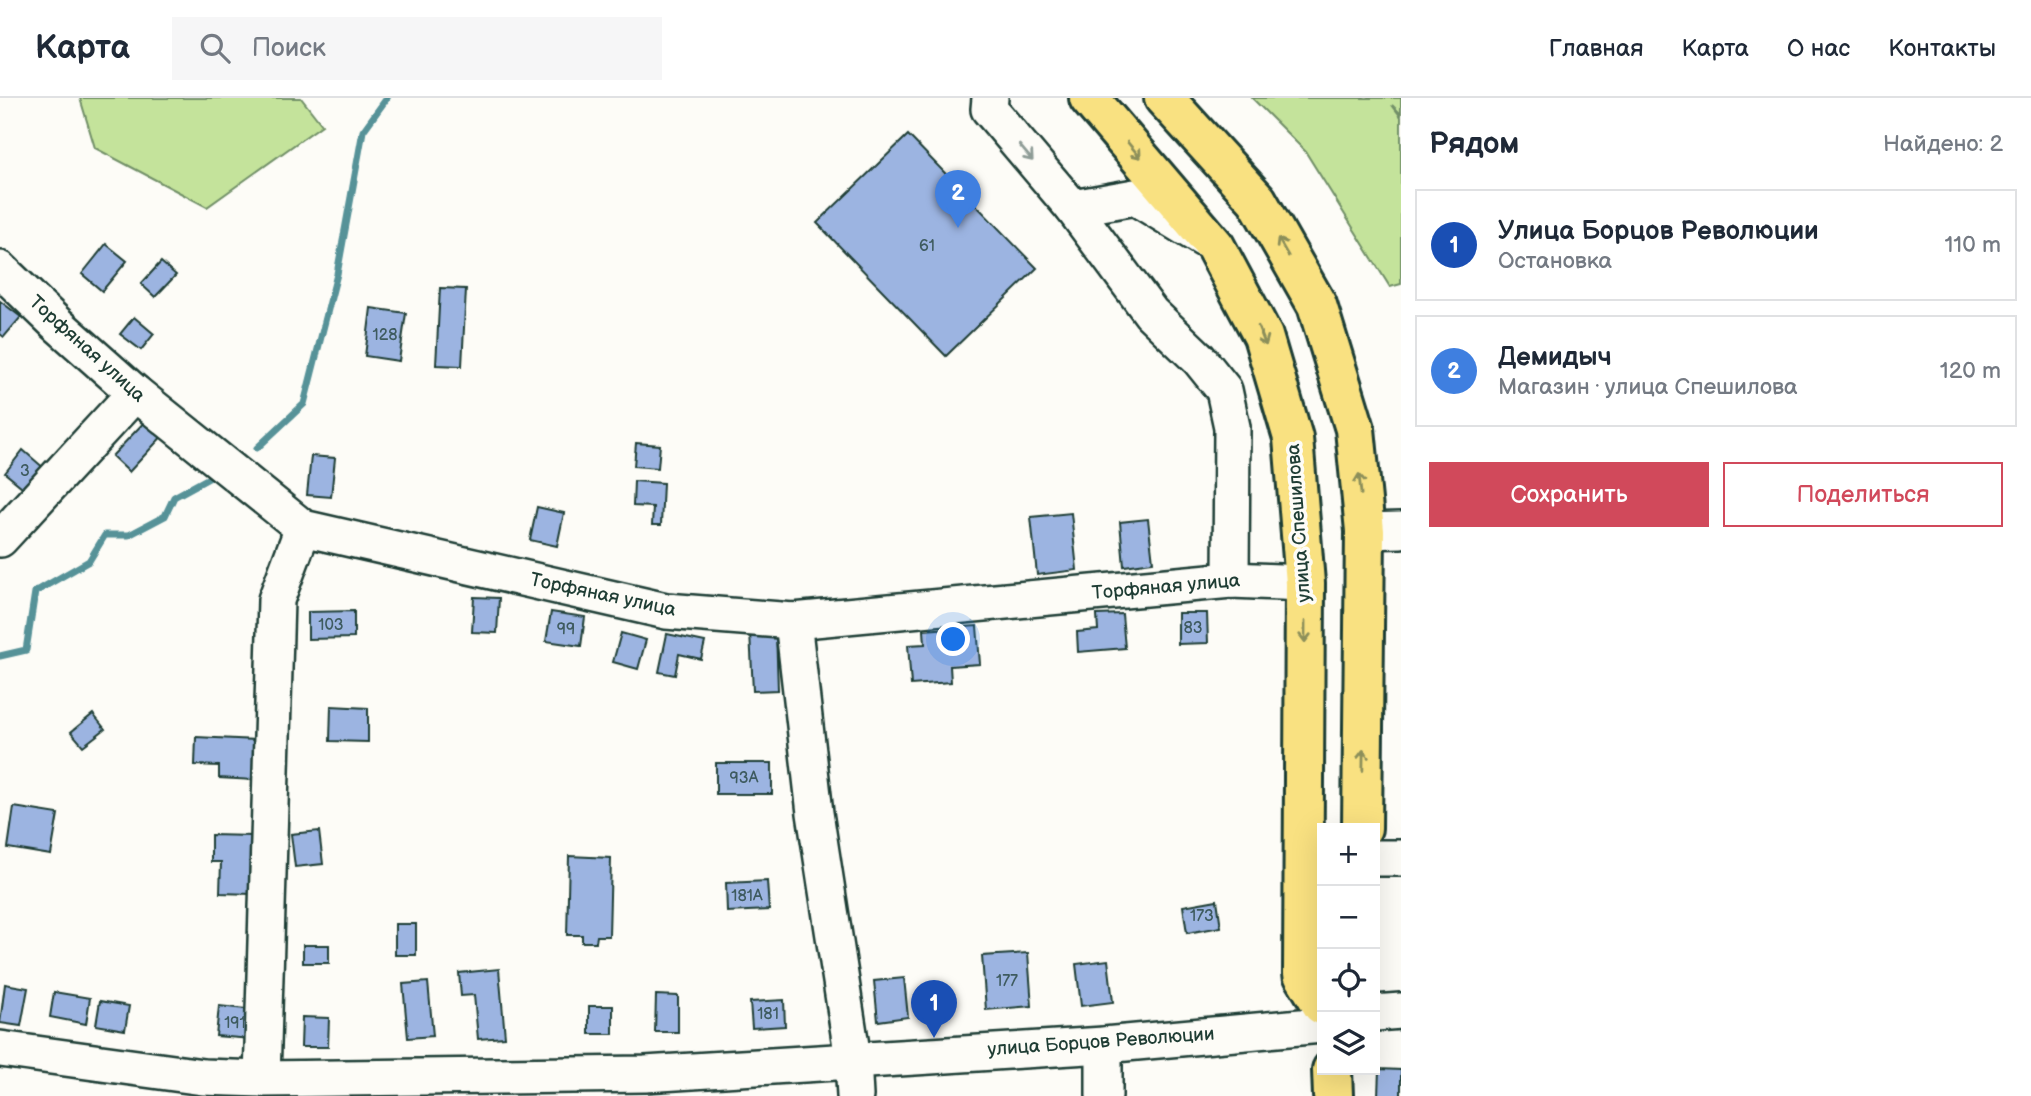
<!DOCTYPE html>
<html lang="ru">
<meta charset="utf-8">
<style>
body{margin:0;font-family:"Balsamiq Sans",sans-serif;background:#f6f6f7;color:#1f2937}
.controls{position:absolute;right:21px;bottom:21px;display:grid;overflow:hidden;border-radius:0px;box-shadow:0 7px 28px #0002}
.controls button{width:63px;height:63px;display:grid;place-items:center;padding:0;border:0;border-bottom:2px solid #e0e1e3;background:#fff;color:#1f2937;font:35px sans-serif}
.you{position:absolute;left:954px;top:542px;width:24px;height:24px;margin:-18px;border:5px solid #fff;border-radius:50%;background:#1a73e8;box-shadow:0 0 0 10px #1a73e833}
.badge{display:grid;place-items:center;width:46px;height:46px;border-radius:50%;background:#d1495b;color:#fff;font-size:23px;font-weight:700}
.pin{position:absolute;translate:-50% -58px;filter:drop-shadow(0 2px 4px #0008)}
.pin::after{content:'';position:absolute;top:37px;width:24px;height:21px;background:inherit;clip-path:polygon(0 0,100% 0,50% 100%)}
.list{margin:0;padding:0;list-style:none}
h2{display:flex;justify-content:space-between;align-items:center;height:91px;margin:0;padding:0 28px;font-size:30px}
h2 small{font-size:23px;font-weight:400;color:#747a83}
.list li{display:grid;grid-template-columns:46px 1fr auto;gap:21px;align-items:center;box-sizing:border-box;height:112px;margin:0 14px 14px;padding:0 14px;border:2px solid #e0e1e3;border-radius:0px}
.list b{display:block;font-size:26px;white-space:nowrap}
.list p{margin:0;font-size:23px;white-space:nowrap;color:#747a83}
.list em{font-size:23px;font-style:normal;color:#747a83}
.actions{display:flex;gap:14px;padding:21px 28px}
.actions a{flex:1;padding:16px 0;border:2px solid #d1495b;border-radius:0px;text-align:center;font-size:24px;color:#d1495b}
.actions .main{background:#d1495b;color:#fff}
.icon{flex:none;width:38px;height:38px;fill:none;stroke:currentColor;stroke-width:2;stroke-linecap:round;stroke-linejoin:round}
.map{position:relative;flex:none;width:1401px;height:998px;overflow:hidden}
header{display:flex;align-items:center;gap:42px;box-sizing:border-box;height:98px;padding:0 35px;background:#fff;border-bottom:2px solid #e0e1e3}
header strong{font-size:33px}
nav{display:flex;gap:38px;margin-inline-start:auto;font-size:24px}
.search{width:490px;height:63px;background:#f6f6f7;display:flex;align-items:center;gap:18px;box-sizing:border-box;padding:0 24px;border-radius:0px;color:#747a83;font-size:26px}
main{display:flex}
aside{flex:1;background:#fff}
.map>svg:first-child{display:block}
</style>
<header>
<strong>Карта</strong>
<div class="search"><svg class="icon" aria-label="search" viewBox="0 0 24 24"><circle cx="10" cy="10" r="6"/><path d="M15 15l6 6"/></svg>Поиск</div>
<nav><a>Главная</a><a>Карта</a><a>О нас</a><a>Контакты</a></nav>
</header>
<main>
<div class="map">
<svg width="1401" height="998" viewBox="0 0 1401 998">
<rect width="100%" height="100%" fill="#fdfcf7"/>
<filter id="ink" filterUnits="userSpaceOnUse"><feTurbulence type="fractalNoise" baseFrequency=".0143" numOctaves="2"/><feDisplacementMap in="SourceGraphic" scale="14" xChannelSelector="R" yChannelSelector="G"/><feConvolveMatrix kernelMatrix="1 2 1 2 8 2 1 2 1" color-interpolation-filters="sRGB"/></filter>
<g filter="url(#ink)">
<g fill="#c4e39b" stroke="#729068" stroke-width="2">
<polygon points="80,0 301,0 322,27 207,109 95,50"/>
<polygon points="1252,0 1401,0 1401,16 1392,7 1401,19 1401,186 1390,189 1305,53"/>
</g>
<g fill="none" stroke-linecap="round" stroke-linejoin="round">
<g stroke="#579298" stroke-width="7">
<polyline points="257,350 304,306 337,176 363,33 387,0"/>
<polyline points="0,558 26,552 35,494 89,463 105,437 129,437 165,418 174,399 216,376"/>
</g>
</g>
<g fill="#9cb4e1" stroke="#1f3d34" stroke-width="2">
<polygon points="908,37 1037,170 946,258 817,125"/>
<polygon points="106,146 127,163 102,193 82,176"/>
<polygon points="161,164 176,177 155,199 141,186"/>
<polygon points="440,190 466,191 462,268 436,267"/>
<polygon points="0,203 21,219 4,239 0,236"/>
<polygon points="371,210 406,215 399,263 365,258"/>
<polygon points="134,219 154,236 141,252 120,236"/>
<polygon points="151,317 167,333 129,374 112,358"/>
<polygon points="636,345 660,347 658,370 634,368"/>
<polygon points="23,352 45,371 27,393 5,375"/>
<polygon points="311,358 335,360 331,399 307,397"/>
<polygon points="634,383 663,385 661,427 652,427 653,409 633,408"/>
<polygon points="537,409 564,415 557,448 530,442"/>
<polygon points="1071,415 1077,472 1037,477 1031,419"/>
<polygon points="1148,421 1153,464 1124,468 1120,424"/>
<polygon points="474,499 499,500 497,535 472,534"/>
<polygon points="354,513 354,540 308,541 308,514"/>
<polygon points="551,514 585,519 581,548 546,543"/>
<polygon points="1178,515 1207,515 1208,545 1178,546"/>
<polygon points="1122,516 1125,550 1078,554 1077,534 1098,532 1097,517"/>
<polygon points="977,528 980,566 950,568 951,584 911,587 908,547 925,546 924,532"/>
<polygon points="776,533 778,592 753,593 750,534"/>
<polygon points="621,535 646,542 638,571 613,564"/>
<polygon points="667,536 705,544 701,561 679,556 675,577 659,574"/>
<polygon points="331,608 368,610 368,644 330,643"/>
<polygon points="93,616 105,631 83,648 71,634"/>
<polygon points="196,639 256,642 254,682 219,680 219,668 195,667"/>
<rect x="716" y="665" width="56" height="31"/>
<polygon points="14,709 58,716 51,757 8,750"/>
<polygon points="319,733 323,766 295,769 291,736"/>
<polygon points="211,737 253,738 252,796 220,795 221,764 211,764"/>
<polygon points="569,758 611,760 609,838 597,838 596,844 582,844 582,837 567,837"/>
<polygon points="767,783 769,812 727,814 726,785"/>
<polygon points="1217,802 1221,829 1187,835 1183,808"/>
<rect x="395" y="826" width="21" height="31"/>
<rect x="303" y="847" width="26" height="18"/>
<polygon points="1028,855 1032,908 986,912 982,858"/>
<polygon points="1108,862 1113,904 1081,908 1076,866"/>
<polygon points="499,871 505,939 478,941 474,897 461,898 459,875"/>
<polygon points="904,880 908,919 878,923 874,883"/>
<polygon points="428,884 433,938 408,940 403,886"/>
<polygon points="5,886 28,890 21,928 0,925"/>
<polygon points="54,894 90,900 86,926 50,919"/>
<polygon points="656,897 678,898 678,934 655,934"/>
<polygon points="784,902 785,928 752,930 750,904"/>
<polygon points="100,903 129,908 125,932 96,927"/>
<polygon points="219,908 254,912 251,941 216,938"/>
<rect x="589" y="908" width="24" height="28"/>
<polygon points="302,919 329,920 328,949 301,949"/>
<polygon points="1379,971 1401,972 1401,998 1378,998"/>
</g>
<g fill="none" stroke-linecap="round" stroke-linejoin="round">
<g stroke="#1f3d34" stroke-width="40">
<g id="minor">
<polyline points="990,0 989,11 1073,110 1151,215 1199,261 1224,292 1232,329 1231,482"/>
<polyline points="1073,110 1135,99 1204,141"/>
<polyline points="0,171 56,225 135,295 303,430 666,513 793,523 1231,482 1305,485"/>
<polyline points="1365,433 1401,432"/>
<polyline points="0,441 135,295"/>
<polyline points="793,523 815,715 853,961 855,998"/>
<polyline points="1375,760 1401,760"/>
<polyline points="1375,915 1401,913"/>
<polyline points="1104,947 1104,998"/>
<polyline points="0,951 203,979 262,981 645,976 1104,947 1322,927"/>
<polyline points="262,981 276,502 303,430"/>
</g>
</g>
<g stroke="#1f3d34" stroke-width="44">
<g id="major">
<polyline points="1089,0 1215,148 1263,238 1293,340 1305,485 1303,876 1322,907"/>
<polyline points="1164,0 1257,102 1317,207 1355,331 1365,433 1362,730"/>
<polyline points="1332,972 1333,998"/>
</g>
</g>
<use href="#minor" stroke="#fdfcf7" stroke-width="35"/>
<use href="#major" stroke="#f9e181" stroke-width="38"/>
</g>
<defs><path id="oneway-shaft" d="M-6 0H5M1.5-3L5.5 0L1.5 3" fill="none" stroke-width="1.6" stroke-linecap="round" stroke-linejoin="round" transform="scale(1.75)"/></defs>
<g stroke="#8c8f5a">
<use href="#oneway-shaft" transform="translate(1134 52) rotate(50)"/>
<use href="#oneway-shaft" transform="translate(1283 149) rotate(-120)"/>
<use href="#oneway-shaft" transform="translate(1262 238) rotate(68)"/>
<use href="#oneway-shaft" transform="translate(1360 386) rotate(-96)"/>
<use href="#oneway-shaft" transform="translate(1305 534) rotate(90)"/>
<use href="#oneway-shaft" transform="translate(1363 662) rotate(-89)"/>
</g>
<use stroke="#8e9c96" href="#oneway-shaft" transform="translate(1026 55) rotate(50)"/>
</g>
<g text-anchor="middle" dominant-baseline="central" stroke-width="7" stroke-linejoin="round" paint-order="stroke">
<g font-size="16" fill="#3e5b5f">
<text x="927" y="148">61</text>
<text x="385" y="237">128</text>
<text x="25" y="373">3</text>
<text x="331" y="527">103</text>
<text x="1193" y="530">83</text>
<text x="566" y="531">99</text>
<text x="744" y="680">93А</text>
<text x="747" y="798">181А</text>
<text x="1202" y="818">173</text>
<text x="1007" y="883">177</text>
<text x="768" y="916">181</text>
<text x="235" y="925">191</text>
</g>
<g font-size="19" fill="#1f3d34" stroke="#fdfcf7">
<text transform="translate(87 251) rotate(42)">Торфяная улица</text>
<text transform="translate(1299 425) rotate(-94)">улица Спешилова</text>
<text transform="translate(1166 489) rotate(-5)">Торфяная улица</text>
<text transform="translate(603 497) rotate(12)">Торфяная улица</text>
<text transform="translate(1101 944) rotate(-4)">улица Борцов Революции</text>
</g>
</g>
</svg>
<div class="controls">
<button>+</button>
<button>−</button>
<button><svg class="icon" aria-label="locate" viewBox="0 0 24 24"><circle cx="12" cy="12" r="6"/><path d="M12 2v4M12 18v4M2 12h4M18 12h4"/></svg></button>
<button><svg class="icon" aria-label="layers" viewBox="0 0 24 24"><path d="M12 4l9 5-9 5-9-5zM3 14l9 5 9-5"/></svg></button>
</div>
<div class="you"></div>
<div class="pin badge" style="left:934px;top:940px;background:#1a4fb4">1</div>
<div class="pin badge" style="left:958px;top:130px;background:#3f7fe0">2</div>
</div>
<aside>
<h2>Рядом<small>Найдено: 2</small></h2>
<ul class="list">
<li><span class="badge" style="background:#1a4fb4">1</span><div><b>Улица Борцов Революции</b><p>Остановка</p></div><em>110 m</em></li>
<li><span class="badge" style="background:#3f7fe0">2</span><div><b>Демидыч</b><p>Магазин · улица Спешилова</p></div><em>120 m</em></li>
</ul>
<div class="actions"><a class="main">Сохранить</a><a>Поделиться</a></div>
</aside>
</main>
